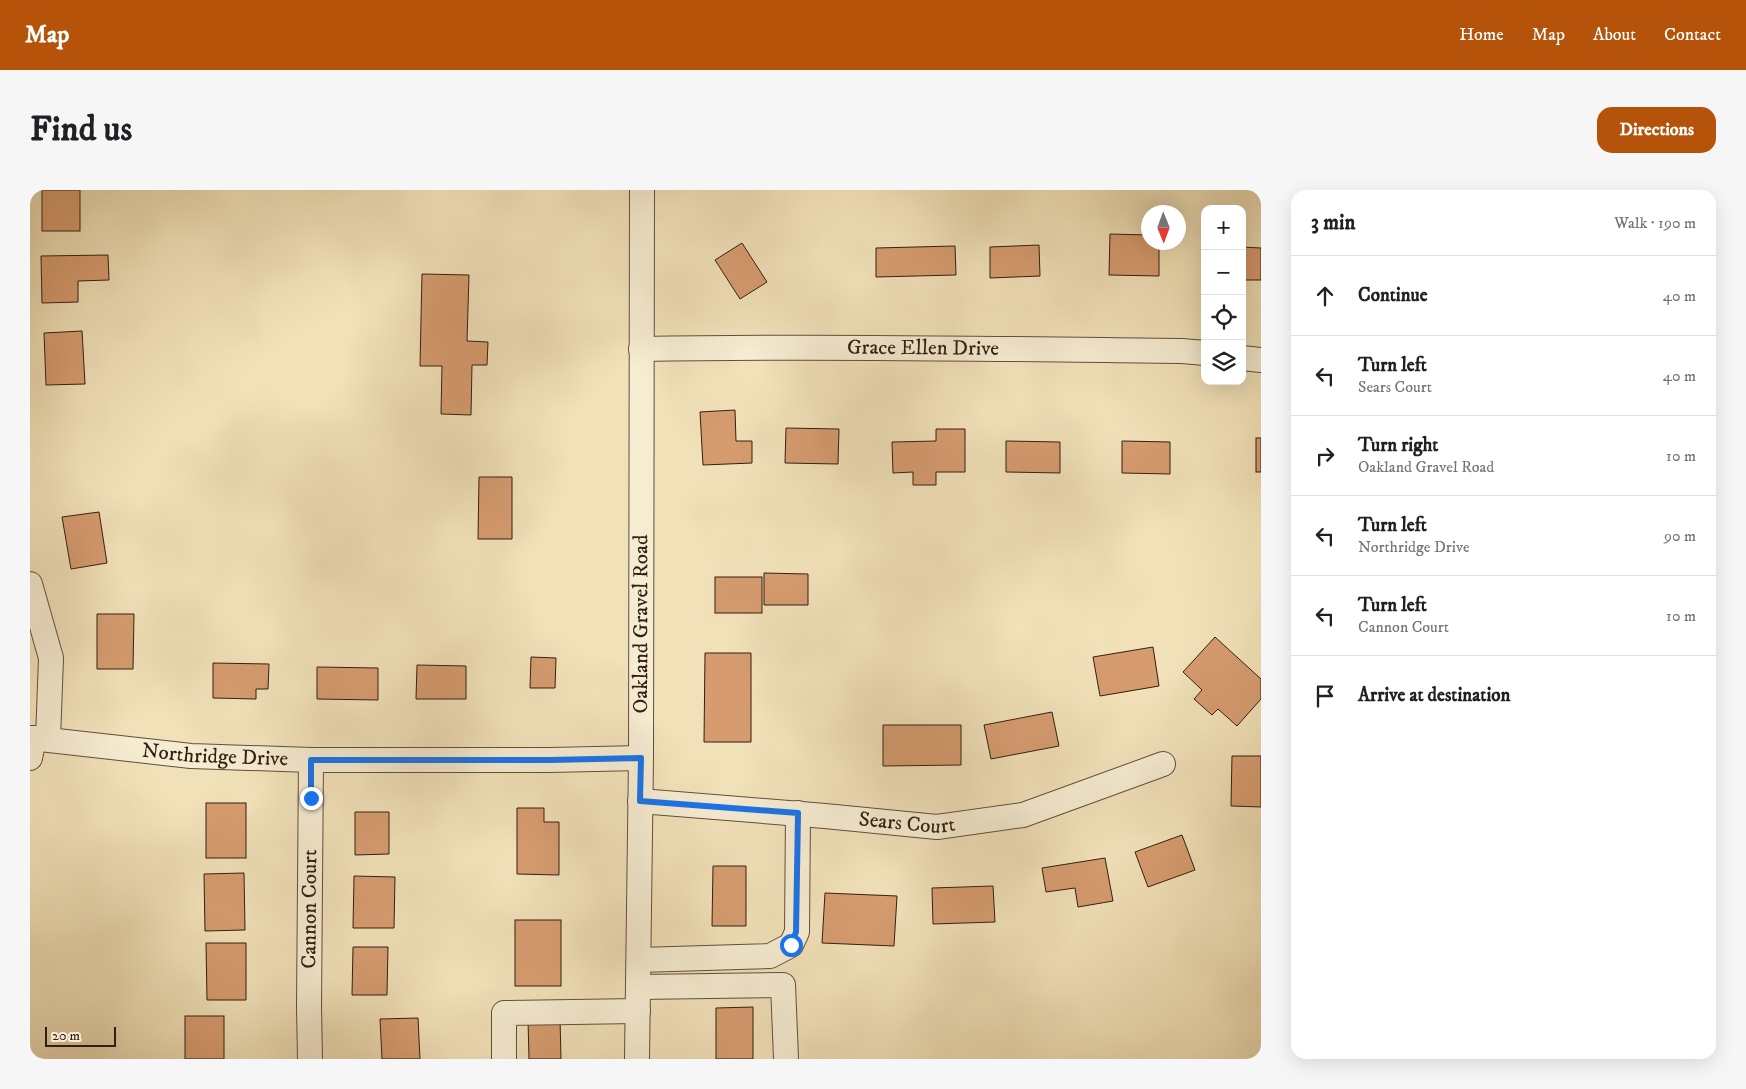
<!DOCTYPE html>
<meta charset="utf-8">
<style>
body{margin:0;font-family:"IM FELL DW Pica",serif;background:#f6f6f6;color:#202124}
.controls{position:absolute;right:15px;top:15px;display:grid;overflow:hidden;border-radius:10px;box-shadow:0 5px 20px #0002}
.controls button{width:45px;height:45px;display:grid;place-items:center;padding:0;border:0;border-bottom:1px solid #e0e0e0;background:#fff;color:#202124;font:25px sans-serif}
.compass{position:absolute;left:1111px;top:15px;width:45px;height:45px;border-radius:50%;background:#fff;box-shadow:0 5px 20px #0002;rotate:179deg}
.scale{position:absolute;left:15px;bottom:12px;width:71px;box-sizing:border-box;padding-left:5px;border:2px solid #331e12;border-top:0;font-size:14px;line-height:18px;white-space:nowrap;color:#331e12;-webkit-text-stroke:4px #f6ecd2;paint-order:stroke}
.stop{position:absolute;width:15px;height:15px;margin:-11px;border:4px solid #1a73e8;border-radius:50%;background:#fff}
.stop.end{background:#1a73e8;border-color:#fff;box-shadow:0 1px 5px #0008}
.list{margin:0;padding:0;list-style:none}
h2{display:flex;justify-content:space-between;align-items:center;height:65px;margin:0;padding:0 20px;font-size:21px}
h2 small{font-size:16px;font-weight:400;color:#757577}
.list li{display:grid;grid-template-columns:32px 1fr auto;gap:15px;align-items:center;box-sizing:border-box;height:80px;padding:0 20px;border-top:1px solid #e0e0e0}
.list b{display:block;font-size:19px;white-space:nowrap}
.list p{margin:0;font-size:16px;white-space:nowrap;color:#757577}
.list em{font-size:16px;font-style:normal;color:#757577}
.icon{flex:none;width:28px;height:28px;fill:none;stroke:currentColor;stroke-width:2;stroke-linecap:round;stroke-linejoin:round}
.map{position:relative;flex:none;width:1231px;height:869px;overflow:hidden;border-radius:15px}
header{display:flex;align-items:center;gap:30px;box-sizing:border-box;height:70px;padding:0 25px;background:#b45309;color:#fff}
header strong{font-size:24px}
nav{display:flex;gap:28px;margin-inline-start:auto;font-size:18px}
.intro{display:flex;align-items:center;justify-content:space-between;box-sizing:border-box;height:120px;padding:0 30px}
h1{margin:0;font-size:35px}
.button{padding:12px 22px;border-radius:15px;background:#b45309;color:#fff;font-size:18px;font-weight:700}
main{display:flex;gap:30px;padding:0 30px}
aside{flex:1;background:#fff;border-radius:15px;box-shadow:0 5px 20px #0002}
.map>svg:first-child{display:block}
</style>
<header>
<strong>Map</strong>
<nav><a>Home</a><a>Map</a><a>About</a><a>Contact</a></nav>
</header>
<div class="intro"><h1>Find us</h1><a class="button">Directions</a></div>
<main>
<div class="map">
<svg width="1231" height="869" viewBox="0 0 1231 869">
<rect width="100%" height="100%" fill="#f1e1b9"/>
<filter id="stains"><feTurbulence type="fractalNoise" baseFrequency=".004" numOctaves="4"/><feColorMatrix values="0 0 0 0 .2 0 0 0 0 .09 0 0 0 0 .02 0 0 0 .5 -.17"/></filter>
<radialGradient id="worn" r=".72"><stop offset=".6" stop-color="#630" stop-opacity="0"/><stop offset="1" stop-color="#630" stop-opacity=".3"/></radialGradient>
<g fill="#d69c70" stroke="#331e12">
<rect x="12" y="0" width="38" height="41"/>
<polygon points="1080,44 1118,45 1118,52 1129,52 1129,86 1079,85"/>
<polygon points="712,53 737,92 710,109 685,70"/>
<polygon points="1009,55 1010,86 960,88 960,57"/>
<polygon points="925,56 926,85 846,87 846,58"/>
<polygon points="1212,57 1231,58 1231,90 1212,90"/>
<polygon points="78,65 79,90 48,91 48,112 12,113 11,66"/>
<polygon points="392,84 439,85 437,151 458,152 457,175 442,175 441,225 411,224 412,176 390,176"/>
<polygon points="52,141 55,194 16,195 14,143"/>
<polygon points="705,220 706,251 722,251 722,273 673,275 670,222"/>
<polygon points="756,238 809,239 808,274 755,273"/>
<polygon points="906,239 935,239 935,282 906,282 906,295 883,295 883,282 863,283 862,252 906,251"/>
<rect x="1226" y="248" width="5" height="34"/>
<polygon points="976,251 1030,252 1030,283 976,282"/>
<polygon points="1092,251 1140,252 1140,284 1092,283"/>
<polygon points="449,287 482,287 482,349 448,349"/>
<polygon points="69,322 77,373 41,379 32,327"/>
<polygon points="734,383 778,384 778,415 734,415"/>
<rect x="685" y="387" width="47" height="36"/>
<polygon points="67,424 104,424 103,479 67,479"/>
<polygon points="1185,447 1231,489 1231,509 1207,536 1188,519 1182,525 1164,509 1172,500 1153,482"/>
<polygon points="1123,457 1129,496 1070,506 1063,467"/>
<polygon points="675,463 721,463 721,552 674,552"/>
<polygon points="501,467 526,468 525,498 500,498"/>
<polygon points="183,473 239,474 238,499 226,499 226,509 183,508"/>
<polygon points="387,475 436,476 436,509 386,509"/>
<polygon points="287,477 348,478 348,510 287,509"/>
<polygon points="1022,522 1029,556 961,569 954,535"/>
<polygon points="853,535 931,535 931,575 853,576"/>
<polygon points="1202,566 1231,566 1231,617 1201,616"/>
<rect x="176" y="613" width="40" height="55"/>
<polygon points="487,618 514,618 514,632 529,632 529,685 487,684"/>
<polygon points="325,622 359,622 359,664 325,665"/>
<polygon points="1152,645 1165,680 1118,697 1105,662"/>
<polygon points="1075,668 1083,711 1048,717 1045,698 1016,702 1012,678"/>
<polygon points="683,676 716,676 716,736 682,736"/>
<polygon points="214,683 215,740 175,741 174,684"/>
<polygon points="324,686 365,687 364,738 323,738"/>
<polygon points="963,696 965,732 903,734 902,698"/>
<polygon points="795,703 867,706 864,756 792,753"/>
<rect x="485" y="730" width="46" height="66"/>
<polygon points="176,753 216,753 216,810 177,810"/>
<polygon points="323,757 358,757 357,805 322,805"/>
<polygon points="723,817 723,869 686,869 686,818"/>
<rect x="155" y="826" width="39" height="43"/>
<polygon points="388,828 390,869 352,869 350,829"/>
<polygon points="530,828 531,869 499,869 498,829"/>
</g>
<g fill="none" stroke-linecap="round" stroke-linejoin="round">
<g stroke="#624f3c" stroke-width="26">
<g id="minor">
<path id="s1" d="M611 159C791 156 972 159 1152 161L1175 163"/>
<polyline points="1212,168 1231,170"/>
<polyline points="0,394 21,468 18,549"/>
<path id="s2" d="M0 548 161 566 281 570H520L611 568"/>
<polyline points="0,568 4,548"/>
<path id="s3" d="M610 611 795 626 907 637 993 625 1133 574"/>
<polyline points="609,770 740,766 761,755 767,742 768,623"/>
<polyline points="608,797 753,795 756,868"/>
<path id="s4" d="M280 868 279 817 281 570"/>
<polyline points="474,869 474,823 608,821"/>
<path id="s5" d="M607 869 611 568 612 0"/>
</g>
</g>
<use href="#minor" stroke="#f6ecd2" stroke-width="24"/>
</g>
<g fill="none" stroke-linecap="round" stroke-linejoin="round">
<polyline stroke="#1a73e8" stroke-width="6" points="281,608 281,570 520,570 611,568 610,611 768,623 766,742 761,755"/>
</g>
<g text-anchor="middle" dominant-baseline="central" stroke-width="5" stroke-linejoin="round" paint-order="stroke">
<g font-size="21" fill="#331e12" stroke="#f6ecd2">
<text stroke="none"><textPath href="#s1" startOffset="282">Grace Ellen Drive</textPath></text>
<text stroke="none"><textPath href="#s5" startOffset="435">Oakland Gravel Road</textPath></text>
<text stroke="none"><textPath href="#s2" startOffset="186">Northridge Drive</textPath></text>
<text stroke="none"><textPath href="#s3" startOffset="268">Sears Court</textPath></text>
<text stroke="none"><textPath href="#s4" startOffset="149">Cannon Court</textPath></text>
</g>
</g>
<rect width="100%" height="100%" filter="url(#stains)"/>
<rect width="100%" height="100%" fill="url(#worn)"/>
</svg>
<div class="controls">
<button>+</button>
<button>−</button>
<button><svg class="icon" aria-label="locate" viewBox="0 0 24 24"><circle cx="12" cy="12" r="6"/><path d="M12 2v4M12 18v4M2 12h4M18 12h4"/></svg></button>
<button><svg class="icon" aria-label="layers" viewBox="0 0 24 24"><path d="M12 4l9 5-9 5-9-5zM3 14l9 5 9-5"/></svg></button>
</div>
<svg class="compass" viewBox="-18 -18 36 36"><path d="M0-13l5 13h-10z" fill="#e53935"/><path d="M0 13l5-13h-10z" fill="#757577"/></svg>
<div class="scale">20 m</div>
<div class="stop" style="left:761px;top:755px"></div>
<div class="stop end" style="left:281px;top:608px"></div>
</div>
<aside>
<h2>3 min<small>Walk · 190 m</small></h2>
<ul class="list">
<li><svg class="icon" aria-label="ahead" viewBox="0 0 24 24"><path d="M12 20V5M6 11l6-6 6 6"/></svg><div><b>Continue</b></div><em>40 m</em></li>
<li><svg class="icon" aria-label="left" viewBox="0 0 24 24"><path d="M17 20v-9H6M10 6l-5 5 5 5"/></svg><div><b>Turn left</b><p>Sears Court</p></div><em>40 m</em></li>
<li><svg class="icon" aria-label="right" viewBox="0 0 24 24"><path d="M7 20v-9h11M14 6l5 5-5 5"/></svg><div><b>Turn right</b><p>Oakland Gravel Road</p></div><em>10 m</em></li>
<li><svg class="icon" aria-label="left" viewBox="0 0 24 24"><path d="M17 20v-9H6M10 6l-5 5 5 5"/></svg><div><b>Turn left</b><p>Northridge Drive</p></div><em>90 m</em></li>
<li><svg class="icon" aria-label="left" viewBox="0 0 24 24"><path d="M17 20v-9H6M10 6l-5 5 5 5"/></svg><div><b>Turn left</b><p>Cannon Court</p></div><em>10 m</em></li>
<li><svg class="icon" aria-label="arrive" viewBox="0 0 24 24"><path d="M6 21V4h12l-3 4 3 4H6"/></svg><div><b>Arrive at destination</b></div></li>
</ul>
</aside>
</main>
